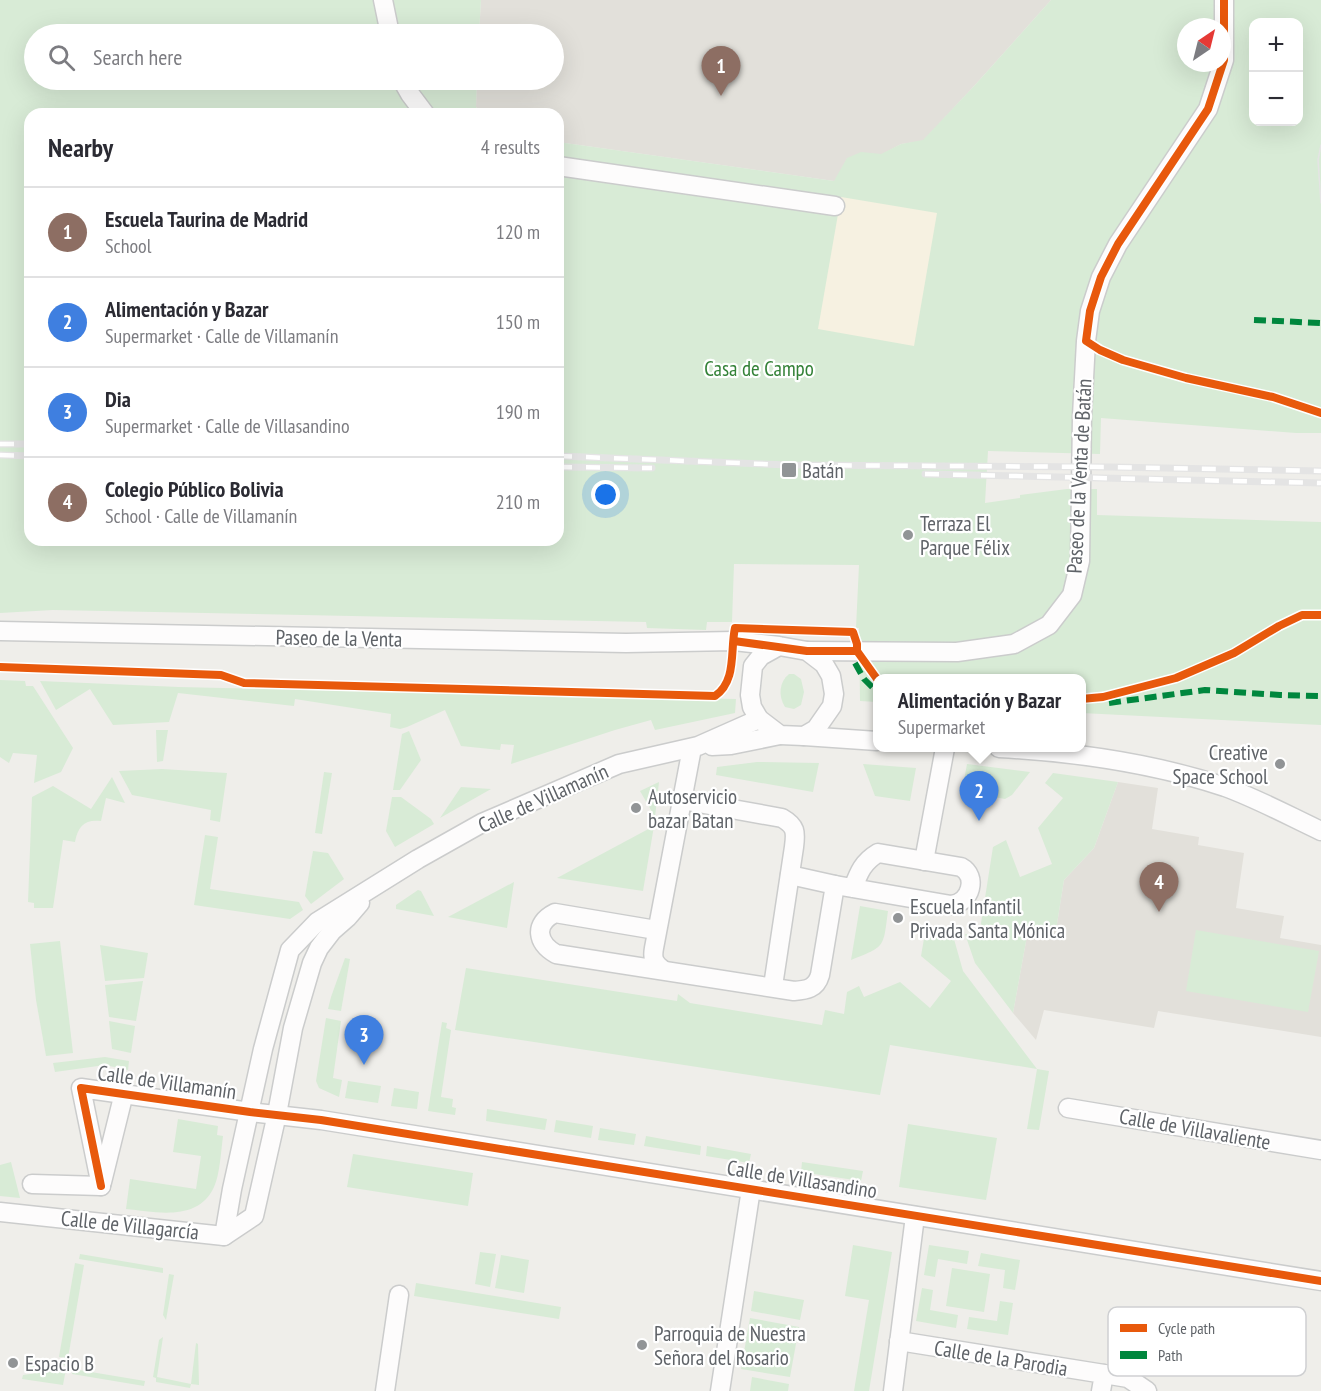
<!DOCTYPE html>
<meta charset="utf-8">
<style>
body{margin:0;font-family:"PT Sans Narrow",sans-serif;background:#f2f2f3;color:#2b2b33}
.controls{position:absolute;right:18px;top:18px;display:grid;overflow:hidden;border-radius:12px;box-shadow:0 6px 24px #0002}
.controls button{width:54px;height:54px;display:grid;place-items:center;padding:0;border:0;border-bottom:2px solid #e1e1e2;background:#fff;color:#2b2b33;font:30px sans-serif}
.compass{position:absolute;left:1177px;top:18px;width:54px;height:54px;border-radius:50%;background:#fff;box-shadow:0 6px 24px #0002;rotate:35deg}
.you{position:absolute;left:606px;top:495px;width:21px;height:21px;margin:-15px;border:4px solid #fff;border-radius:50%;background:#1a73e8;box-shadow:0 0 0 9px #1a73e833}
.badge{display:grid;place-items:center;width:39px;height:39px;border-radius:50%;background:#0b8043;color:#fff;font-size:20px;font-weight:700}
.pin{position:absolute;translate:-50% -50px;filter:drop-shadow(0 2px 3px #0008)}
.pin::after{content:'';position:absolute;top:32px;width:21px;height:18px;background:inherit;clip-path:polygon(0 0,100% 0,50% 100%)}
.popup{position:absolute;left:873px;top:674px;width:213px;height:78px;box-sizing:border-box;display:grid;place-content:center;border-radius:12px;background:#fff;filter:drop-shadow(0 2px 4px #0005);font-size:20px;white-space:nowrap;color:#7c7c81}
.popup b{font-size:22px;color:#2b2b33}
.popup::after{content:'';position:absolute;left:50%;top:100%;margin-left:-12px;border:12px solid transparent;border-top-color:#fff}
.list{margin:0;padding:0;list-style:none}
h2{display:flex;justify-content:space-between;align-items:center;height:78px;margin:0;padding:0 24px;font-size:26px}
h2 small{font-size:20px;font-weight:400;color:#7c7c81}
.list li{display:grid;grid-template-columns:39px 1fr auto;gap:18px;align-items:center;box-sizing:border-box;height:90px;padding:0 24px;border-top:2px solid #e1e1e2}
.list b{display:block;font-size:22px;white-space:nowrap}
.list p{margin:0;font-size:20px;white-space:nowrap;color:#7c7c81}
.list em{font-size:20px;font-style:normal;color:#7c7c81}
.icon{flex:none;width:33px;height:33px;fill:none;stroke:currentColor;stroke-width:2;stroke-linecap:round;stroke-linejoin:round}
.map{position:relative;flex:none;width:1321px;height:1391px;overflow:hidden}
.search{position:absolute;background:#fff;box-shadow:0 6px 24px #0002;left:24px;top:24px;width:540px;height:66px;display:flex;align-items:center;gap:15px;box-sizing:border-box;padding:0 21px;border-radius:33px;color:#7c7c81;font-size:22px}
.panel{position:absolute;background:#fff;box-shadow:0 6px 24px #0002;left:24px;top:108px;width:540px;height:438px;border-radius:18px}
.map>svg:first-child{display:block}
</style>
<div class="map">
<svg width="1321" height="1391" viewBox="0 0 1321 1391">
<rect width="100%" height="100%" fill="#efeeea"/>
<g fill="#e2e0da">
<polygon points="481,0 1051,0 975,85 923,141 901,144 834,181 558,142 558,114 483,114 476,107 477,80 554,80 554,34 479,34"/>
<polygon points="1118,782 1158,788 1152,829 1199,837 1198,845 1244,853 1236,908 1284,916 1280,938 1321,945 1321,1037 1158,1011 1154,1028 1044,1010 1036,1040 1013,1013 1029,925 1056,930 1064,880 1094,848"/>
</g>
<g fill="#d8ebd6" fill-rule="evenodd">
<path d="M0 0H481L479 34H34V80H477L476 107 483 114H30V540H558V142L834 181 847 158 861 152 881 154 901 144 923 140 975 85 1051 0H1321V433H1296L1101 418 1100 454 988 451 985 503 1020 498V495L1067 489H1097V515L1321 522V725L1081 713V678H877V702L860 701 859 628H856L859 565 734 564 732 622H707L706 630 647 628 646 622 53 610 0 613ZM1254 22H1298V122H1254ZM1186 27H1222V63H1186Z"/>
<path d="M789 674H794L801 679 804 692 801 705 794 709 785 707C778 696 779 682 789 674Z"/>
<polygon points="0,680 25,681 26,686 33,686 73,748 61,772 34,783 37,755 13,753 9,763 0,757"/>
<polygon points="40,681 179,687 736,699 735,713 655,730 651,720 615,730 511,764 514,745 501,744 500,750 461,746 445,710 407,727 400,729 390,727 391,714 295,699 294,706 178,693 169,722 113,725 90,689 56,710"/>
<polygon points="156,730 168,730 163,761 157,762"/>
<polygon points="409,731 421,760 400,790 393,790 402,734"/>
<polygon points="757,762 819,763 813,792 716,775 717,767"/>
<polygon points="863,764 916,768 910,801 875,796"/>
<polygon points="967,764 1030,772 1012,795 1005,799 962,791"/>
<polygon points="162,769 227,773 220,822 210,820 211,810 132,795 119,771"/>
<polygon points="324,772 332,773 322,834 315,833"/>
<polygon points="1053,773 1118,782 1094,848 1064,880 1056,930 1029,925 1013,1013 975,963 965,934 979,936 993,847 1006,840 1020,877 1052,864 1038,828 1063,798 1045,783"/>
<path d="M112 777 125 803 106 798 101 821C85 819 78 826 75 842L63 840 53 908H34V903L28 902 32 797 53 786 91 809Z"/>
<polygon points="659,782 655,817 640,791"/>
<polygon points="461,787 491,789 440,818"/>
<polygon points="392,797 401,797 431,819 434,824 395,847 386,831"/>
<polygon points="654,826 643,891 557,878"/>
<polygon points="205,835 218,837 210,889 299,902 303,910 290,919 194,905"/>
<polygon points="313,851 328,853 344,879 311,904 305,896"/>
<polygon points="514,882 507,928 448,917"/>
<polygon points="418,890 421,891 434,916 396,909 396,905"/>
<path d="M860 906 888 911C883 948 886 946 851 960Z"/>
<polygon points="926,927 952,932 963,971 1037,1069 1049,1071 1039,1130 1027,1129 1037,1069 890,1045 880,1095 455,1030 466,968 677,1001 678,994 690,1003 822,1025 825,1010 844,1014 847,992 859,986 864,997 900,982 930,1008 951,981 921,956"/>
<polygon points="1196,930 1319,951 1308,1012 1186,991"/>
<polygon points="60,941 73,1053 46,1056 36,1000 30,944"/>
<polygon points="100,945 148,953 144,978 105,981"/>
<polygon points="345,958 350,959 341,1011 328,1009 331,997"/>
<polygon points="143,981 136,1021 109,1017 105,985"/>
<polygon points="326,1018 341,1021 333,1078 342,1080 339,1097 319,1088 316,1081"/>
<polygon points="109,1021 135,1026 131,1053 112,1049"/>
<polygon points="442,1022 447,1023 446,1028 451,1030 441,1097 453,1099 452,1107 456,1108 455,1115 428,1111"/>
<polygon points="105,1057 129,1061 128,1070 105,1065 55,1072 53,1063"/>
<polygon points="348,1081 381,1086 378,1103 345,1098"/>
<polygon points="394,1088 419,1092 417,1109 391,1106"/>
<polygon points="487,1109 547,1119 545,1130 486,1121"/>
<path d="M178 1119 218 1126 217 1135 223 1136C221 1151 220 1174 214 1187 198 1222 156 1212 126 1209L130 1179 196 1189 201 1156 173 1152Z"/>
<polygon points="556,1120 593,1126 591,1138 554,1132"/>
<polygon points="908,1124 997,1138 986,1200 899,1187"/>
<polygon points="600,1128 636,1134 634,1145 598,1140"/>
<polygon points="646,1136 701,1146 700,1155 644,1146"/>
<polygon points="707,1146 751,1154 749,1163 706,1156"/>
<polygon points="353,1154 473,1173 468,1206 347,1187"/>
<polygon points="11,1162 20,1198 0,1196 0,1165"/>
<polygon points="802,1162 863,1171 861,1181 801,1172"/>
<polygon points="853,1245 892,1252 869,1391 854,1391 869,1300 845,1296"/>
<polygon points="929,1245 969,1251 967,1264 938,1259 935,1277 924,1275"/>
<polygon points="480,1252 496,1254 490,1287 475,1284"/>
<polygon points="981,1253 1020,1260 1015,1290 1003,1288 1005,1270 978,1266"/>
<polygon points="80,1254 163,1268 163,1273 79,1259"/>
<polygon points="501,1255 529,1260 524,1293 495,1288"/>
<polygon points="75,1263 84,1265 68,1358 59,1357"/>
<polygon points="952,1268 990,1274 984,1312 946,1306"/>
<polygon points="169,1274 174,1275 166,1320 163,1315"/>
<polygon points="416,1283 561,1307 559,1319 414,1296"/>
<polygon points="922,1288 933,1290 930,1310 958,1315 956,1328 916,1321"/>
<polygon points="754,1291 804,1300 800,1320 751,1311"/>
<polygon points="1000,1301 1013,1303 1008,1335 967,1329 969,1317 997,1321"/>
<polygon points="750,1318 799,1327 790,1377 741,1369"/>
<polygon points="163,1337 157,1377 191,1384 196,1343 198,1344 199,1385 191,1384 190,1388 156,1382 156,1378 153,1377 159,1340"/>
<polygon points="26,1357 68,1363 67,1365 24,1369"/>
<polygon points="66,1369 63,1385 22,1379 23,1375"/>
<polygon points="73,1369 145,1381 144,1386 72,1374"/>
<polygon points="752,1377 789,1384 788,1391 750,1391"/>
</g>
<polygon fill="#f6f1e1" points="841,197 937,213 914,346 818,329"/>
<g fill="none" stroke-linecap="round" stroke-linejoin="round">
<g stroke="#cbcccc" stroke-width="21">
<g id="minor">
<polyline points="383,0 390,34"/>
<polyline points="402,80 410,94 425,114"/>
<polyline points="558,166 835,206"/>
<polyline points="0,631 626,643 734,641 779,646 807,651 824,664 831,676 834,694 832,706 816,729 804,736 780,735 759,719 752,707 750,695 753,666 761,656 779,646"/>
<polyline points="807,651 957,652 1014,644 1049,625 1072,595 1080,561 1082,416 1086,341 1090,311 1101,277 1118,244 1208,109 1224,60 1224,0"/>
<polyline points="804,736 877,741"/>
<polyline points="712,746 731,745 780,735"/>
<path d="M999 748C1074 752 1153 763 1225 787 1258 799 1289 816 1321 831"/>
<path d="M682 800 782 818C796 826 796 832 794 847L773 986"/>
<polyline points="924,861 945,748"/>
<path d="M835 885 951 905C971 903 978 876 961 867L878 853C863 862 859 872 853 888"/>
<path d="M656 930 555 913C533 924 537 943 556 954L794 991C806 990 816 989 820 975L835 885 790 875"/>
<path d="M663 970C654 963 652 959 654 948L692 748"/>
<polyline points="1068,1108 1321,1150"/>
<polyline points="102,1182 124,1093"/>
<polyline points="32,1184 101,1186"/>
<polyline points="101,1186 81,1088 250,1112 321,1120 1321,1281"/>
<polyline points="0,1212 224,1236 254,1216 277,1114 293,1028 312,963 319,948 332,931 348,917 360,903"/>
<polyline points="224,1236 232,1189 263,1049 290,950 317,922 418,859 482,823 619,764 698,746 759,719"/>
<polyline points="899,1341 1104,1374 1101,1391"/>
<polyline points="1104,1374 1128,1378 1147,1391"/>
<polyline points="385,1391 399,1295"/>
<polyline points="720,1391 751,1189"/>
<polyline points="893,1391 915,1216"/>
</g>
</g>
<use href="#minor" stroke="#fdfcfc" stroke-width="18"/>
<polyline stroke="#e4e4e4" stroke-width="1.5" points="1321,145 1318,160 1321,203"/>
<g stroke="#e4e4e4" stroke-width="7">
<g id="rail">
<polyline points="0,444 30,444"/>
<polyline points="0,455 30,456"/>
<polyline points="558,456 789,465 1111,467 1321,471"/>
<polyline points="558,467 652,468"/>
<polyline points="925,474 1321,483"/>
</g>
</g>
<use href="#rail" stroke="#fff" stroke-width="4.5" stroke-dasharray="14" stroke-linecap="butt"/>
<g stroke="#00873e" stroke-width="6" stroke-dasharray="12 6" stroke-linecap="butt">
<polyline points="1254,320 1321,323"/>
<polyline points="855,663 864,679 877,692"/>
<polyline points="1109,703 1205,690 1280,695 1321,696"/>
</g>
<g stroke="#fff" stroke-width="11">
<g id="cycleway">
<polyline points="1224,0 1224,60 1208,109 1118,244 1101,277 1090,311 1086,341 1100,350 1123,360 1186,378 1273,397 1321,413"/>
<polyline points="734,641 807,651 857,651"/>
<path d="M0 667 221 675 244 683 715 696C737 681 730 650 735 628L853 632 857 644V651L877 679"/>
<polyline points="1081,699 1103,697 1176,678 1234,653 1279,626 1302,615 1321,615"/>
<polyline points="101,1186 81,1088 250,1112 321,1120 1321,1281"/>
</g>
</g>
<use href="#cycleway" stroke="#e8590c" stroke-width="8"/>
</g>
<g fill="#919496" stroke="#fff" stroke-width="2">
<rect x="781" y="462" width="16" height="16" rx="3"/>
<circle cx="908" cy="535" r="6"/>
<circle cx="1280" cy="764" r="6"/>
<circle cx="636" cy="808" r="6"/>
<circle cx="898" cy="918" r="6"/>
<circle cx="642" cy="1345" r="6"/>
<circle cx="13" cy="1363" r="6"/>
</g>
<g text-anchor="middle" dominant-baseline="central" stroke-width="4.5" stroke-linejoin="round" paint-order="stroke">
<g font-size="21" fill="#348238" stroke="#fff">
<text x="759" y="368">Casa de Campo</text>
</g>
<g font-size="21" fill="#5f6368" stroke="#fff" text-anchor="start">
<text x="802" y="470">Batán</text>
<text x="920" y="523">Terraza El<tspan x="920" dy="24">Parque Félix</tspan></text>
<text x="1268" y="752" text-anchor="end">Creative<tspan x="1268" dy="24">Space School</tspan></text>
<text x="648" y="796">Autoservicio<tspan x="648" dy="24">bazar Batan</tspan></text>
<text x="910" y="906">Escuela Infantil<tspan x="910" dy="24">Privada Santa Mónica</tspan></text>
<text x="654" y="1333">Parroquia de Nuestra<tspan x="654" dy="24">Señora del Rosario</tspan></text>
<text x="25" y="1363">Espacio B</text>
</g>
<g font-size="21" fill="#5f6368" stroke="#fff">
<text transform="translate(1079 476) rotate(-87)">Paseo de la Venta de Batán</text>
<text transform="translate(339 638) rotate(1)">Paseo de la Venta</text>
<text transform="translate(543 798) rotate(-24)">Calle de Villamanín</text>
<text transform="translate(167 1082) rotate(8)">Calle de Villamanín</text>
<text transform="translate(1195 1129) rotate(10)">Calle de Villavaliente</text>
<text transform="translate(802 1179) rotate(9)">Calle de Villasandino</text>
<text transform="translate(130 1225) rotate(6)">Calle de Villagarcía</text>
<text transform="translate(1001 1358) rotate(9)">Calle de la Parodia</text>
</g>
</g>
<rect x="1108" y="1307" width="198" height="69" rx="9" fill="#fff" stroke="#cfd0d2" stroke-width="1.5"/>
<rect x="1120" y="1324" width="27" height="8" fill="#e8590c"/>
<rect x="1120" y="1351" width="27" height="8" fill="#00873e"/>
<g font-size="16" fill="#5f6368">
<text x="1158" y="1334">Cycle path</text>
<text x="1158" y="1361">Path</text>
</g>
</svg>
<div class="controls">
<button>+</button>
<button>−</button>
</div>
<svg class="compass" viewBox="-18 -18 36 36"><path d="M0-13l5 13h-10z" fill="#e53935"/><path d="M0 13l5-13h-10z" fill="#7c7c81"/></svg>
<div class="you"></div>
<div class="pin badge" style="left:721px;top:96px;background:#8d6e63">1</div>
<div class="pin badge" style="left:979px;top:821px;background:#3f7fe0">2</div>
<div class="popup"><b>Alimentación y Bazar</b>Supermarket</div>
<div class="pin badge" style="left:364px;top:1065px;background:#3f7fe0">3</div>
<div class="pin badge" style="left:1159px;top:912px;background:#8d6e63">4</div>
<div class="search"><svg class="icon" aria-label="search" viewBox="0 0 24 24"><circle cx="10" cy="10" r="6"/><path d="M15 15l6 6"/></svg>Search here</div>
<section class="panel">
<h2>Nearby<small>4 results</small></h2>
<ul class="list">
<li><span class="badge" style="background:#8d6e63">1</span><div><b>Escuela Taurina de Madrid</b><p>School</p></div><em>120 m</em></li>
<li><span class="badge" style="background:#3f7fe0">2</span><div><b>Alimentación y Bazar</b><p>Supermarket · Calle de Villamanín</p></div><em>150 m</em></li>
<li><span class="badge" style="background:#3f7fe0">3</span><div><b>Dia</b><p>Supermarket · Calle de Villasandino</p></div><em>190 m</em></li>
<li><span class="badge" style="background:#8d6e63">4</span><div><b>Colegio Público Bolivia</b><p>School · Calle de Villamanín</p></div><em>210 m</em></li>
</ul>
</section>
</div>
